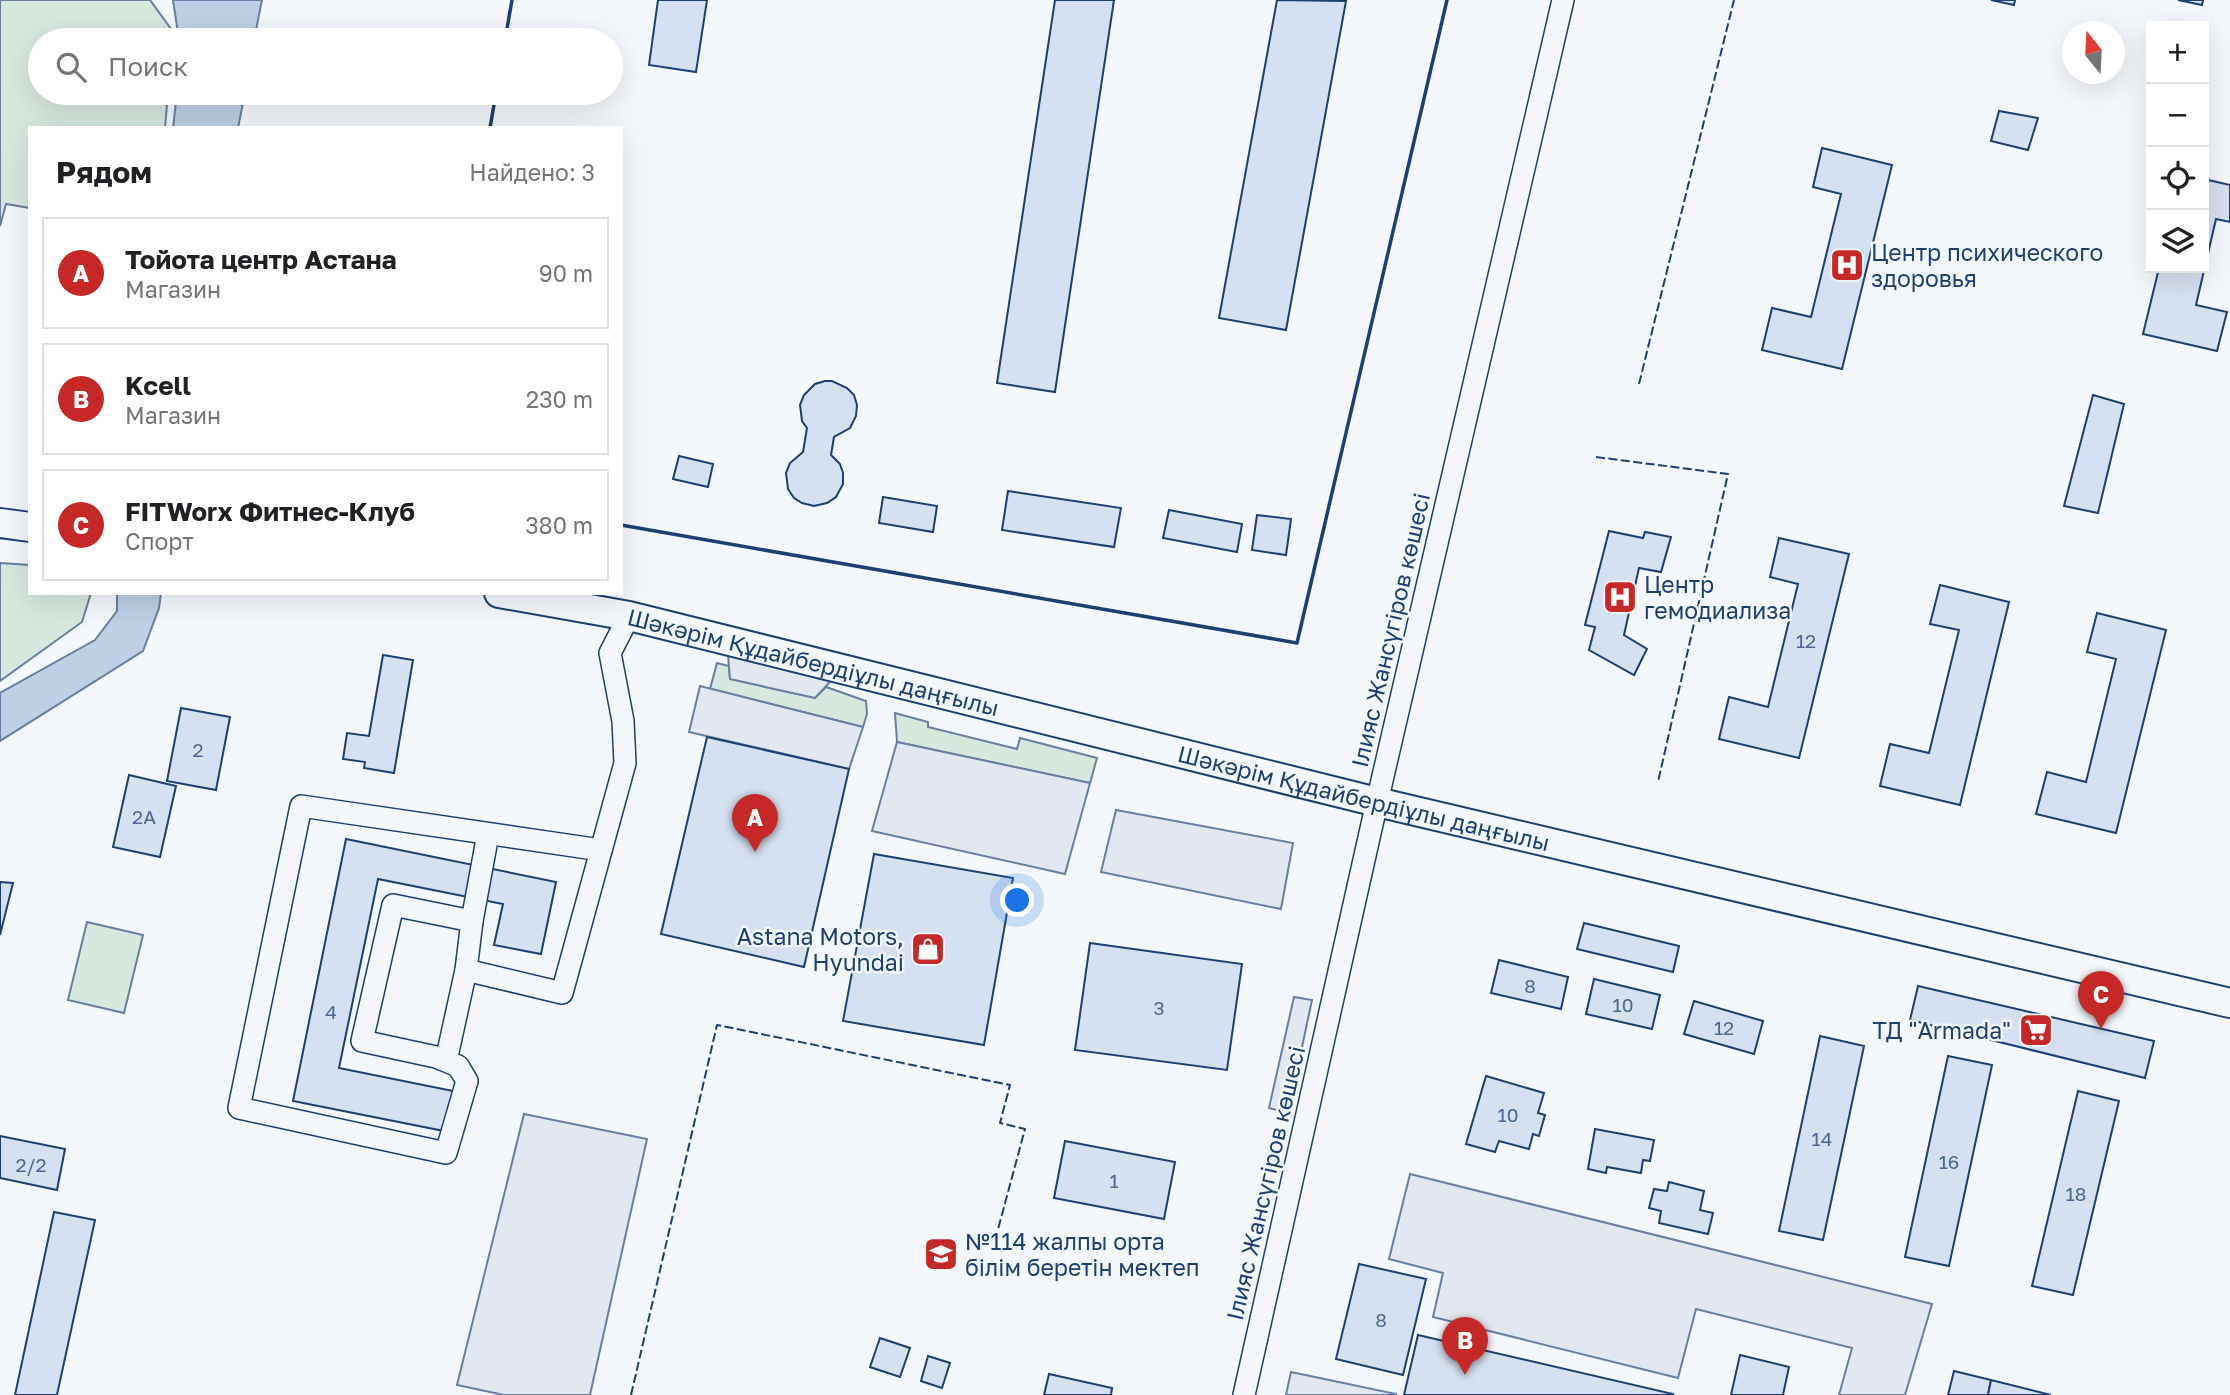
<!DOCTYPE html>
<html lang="ru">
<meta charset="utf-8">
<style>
body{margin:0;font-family:"Golos Text",sans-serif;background:#f6f6f6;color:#202124}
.controls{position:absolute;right:21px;top:21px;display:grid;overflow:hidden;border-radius:0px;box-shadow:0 7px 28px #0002}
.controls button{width:63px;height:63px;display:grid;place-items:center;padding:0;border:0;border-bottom:2px solid #e0e0e0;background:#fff;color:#202124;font:35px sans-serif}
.compass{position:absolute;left:2062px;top:21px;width:63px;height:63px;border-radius:50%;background:#fff;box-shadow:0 7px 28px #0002;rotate:342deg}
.you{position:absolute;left:1018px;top:901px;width:24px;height:24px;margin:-18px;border:5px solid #fff;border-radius:50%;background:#1a73e8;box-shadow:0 0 0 10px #1a73e833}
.badge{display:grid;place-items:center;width:46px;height:46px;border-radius:50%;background:#c62828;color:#fff;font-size:23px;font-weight:700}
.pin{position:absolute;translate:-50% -58px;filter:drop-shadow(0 2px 4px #0008)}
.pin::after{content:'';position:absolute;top:37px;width:24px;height:21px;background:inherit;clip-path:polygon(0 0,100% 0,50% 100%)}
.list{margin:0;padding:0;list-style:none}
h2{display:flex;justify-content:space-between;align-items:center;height:91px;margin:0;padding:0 28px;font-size:30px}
h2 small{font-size:23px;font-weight:400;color:#757577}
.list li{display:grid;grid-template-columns:46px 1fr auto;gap:21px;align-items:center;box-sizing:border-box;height:112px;margin:0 14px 14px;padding:0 14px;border:2px solid #e0e0e0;border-radius:0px}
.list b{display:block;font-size:26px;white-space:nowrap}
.list p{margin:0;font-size:23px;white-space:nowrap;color:#757577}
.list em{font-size:23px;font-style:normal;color:#757577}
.icon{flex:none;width:38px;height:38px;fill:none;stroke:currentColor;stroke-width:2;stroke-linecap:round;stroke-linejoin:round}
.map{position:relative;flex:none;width:2230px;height:1395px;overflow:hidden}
.search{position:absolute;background:#fff;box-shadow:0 7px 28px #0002;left:28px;top:28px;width:595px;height:77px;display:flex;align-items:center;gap:18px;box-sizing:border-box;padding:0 24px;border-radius:38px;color:#757577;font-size:26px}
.panel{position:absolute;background:#fff;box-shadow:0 7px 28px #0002;left:28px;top:126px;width:595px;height:469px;border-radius:0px}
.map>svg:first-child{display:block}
</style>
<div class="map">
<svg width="2230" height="1395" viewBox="0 0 2230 1395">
<rect width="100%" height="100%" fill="#f4f7fb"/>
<g fill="#d7e8df" stroke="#687fa3" stroke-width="2">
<polygon points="0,0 150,0 174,33 173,40 40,40 40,93 168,93 165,128 30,128 30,208 6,204 0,226"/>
<polygon points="0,563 30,565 30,593 91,593 82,622 0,681"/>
<polygon points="717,663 729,666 730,679 815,698 826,687 866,701 867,714 863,727 710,689"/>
<polygon points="895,713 928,722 928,727 1017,749 1020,738 1097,758 1090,783 897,742"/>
<polygon points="87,922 143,935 124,1013 68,1000"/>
</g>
<g fill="#e3e8f0" stroke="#687fa3" stroke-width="2">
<polygon points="727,643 842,669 815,698 730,679"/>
<polygon points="700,686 863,727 849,769 689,732"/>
<polygon points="897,742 1090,783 1065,874 872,831"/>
<polygon points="1116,810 1293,843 1281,909 1101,872"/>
<polygon points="1294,997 1312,1000 1288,1113 1269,1108"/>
<polygon points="524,1114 647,1139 590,1395 504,1395 457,1385"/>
<polygon points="1410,1174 1932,1304 1905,1395 1839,1395 1852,1348 1696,1309 1678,1378 1433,1317 1443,1273 1389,1259"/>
<polygon points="1291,1372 1396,1394 1396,1395 1286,1395"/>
</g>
<g fill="#bed0e5" stroke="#687fa3" stroke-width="2">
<polygon points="173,0 262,0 254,40 179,40"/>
<polygon points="177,93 245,93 238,128 173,128"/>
<polygon points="117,593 161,593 159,608 143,651 0,741 0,693 95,640 117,611"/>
</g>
<g fill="#d5e0f0" stroke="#1d3f73" stroke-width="2">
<polygon points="658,0 707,0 696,72 649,65"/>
<polygon points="1055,0 1114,0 1055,392 997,383"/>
<polygon points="1277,0 1346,1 1286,330 1219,318"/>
<polygon points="1991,0 2015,0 2014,5"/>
<polygon points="2178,0 2203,0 2202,5"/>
<polygon points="1999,111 2038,118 2028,150 1991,141"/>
<polygon points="1822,148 1892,165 1842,369 1762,350 1772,308 1811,317 1841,194 1813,187"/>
<polygon points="2204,179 2230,185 2230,222 2216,219 2196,305 2227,312 2217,351 2143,334 2159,268 2204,268"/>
<polygon points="825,381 832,381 847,388 854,395 857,405 856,416 850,428 834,437 831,455 840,464 843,473 843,484 836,497 827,503 814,506 802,503 794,498 788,489 786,473 790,463 803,452 807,428 802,421 800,405 804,395 815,384"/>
<polygon points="2093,395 2124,404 2098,513 2064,506"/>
<polygon points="679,456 713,464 708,487 673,479"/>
<polygon points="1008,491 1121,508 1114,547 1002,530"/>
<polygon points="883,497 937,506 933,532 879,523"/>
<polygon points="1169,510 1242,524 1237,552 1163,538"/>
<polygon points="1257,515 1291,519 1286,555 1252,550"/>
<polygon points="1609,531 1643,538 1645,532 1671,537 1661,572 1639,568 1624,635 1647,649 1634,675 1589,650 1595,627 1585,625"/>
<polygon points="1779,538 1849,554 1799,758 1719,739 1729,697 1768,707 1798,584 1770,577"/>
<polygon points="1940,585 2009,602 1960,805 1880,786 1890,744 1929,753 1959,630 1930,624"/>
<polygon points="2097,613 2166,630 2116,833 2036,814 2047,772 2086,782 2116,659 2087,652"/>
<polygon points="383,655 413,660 394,773 364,768 365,762 343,759 347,733 369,736"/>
<polygon points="181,708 230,717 216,790 167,781"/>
<polygon points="707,737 849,769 804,967 661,934"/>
<polygon points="129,775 176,786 160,857 113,847"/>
<polygon points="346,839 556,882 541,954 494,945 503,904 378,879 339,1068 453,1091 444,1131 293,1101"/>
<polygon points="874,854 1013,878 984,1045 843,1021"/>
<polygon points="0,882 13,883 0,935"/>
<polygon points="1584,923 1679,946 1673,972 1577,949"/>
<polygon points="1090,943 1242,964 1227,1070 1075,1050"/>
<polygon points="1499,960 1568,977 1561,1009 1491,993"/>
<polygon points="1594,979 1660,995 1652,1029 1586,1014"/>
<polygon points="1918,986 2154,1041 2145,1078 1910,1020"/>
<polygon points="1694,1001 1763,1021 1754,1054 1684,1034"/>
<polygon points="1820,1036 1864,1046 1823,1240 1779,1231"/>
<polygon points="1948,1056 1992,1065 1949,1266 1905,1257"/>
<polygon points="1486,1076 1544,1093 1538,1113 1545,1115 1539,1136 1533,1134 1529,1149 1499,1141 1495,1152 1466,1144"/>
<polygon points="2078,1091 2119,1101 2073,1295 2032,1286"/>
<polygon points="1595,1129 1654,1140 1650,1161 1643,1160 1641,1173 1607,1167 1606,1173 1588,1169"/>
<polygon points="0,1136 65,1149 57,1190 0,1178"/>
<polygon points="1065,1141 1175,1162 1164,1219 1054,1198"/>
<polygon points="1669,1182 1704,1191 1700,1210 1713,1213 1708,1234 1659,1223 1661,1211 1649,1208 1654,1189 1667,1191"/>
<polygon points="54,1212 95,1220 57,1395 15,1395"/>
<polygon points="1359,1264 1426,1279 1403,1375 1336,1359"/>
<polygon points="1418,1335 1673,1394 1672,1395 1404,1395"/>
<polygon points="880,1338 910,1348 900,1377 870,1367"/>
<polygon points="1740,1355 1789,1367 1783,1395 1731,1395"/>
<polygon points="928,1356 950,1363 942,1388 921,1381"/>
<polygon points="1954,1371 1991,1380 1988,1395 1948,1395"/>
<polygon points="1049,1374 1112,1388 1111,1395 1044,1395"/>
<polygon points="1991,1380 2051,1395 1988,1395"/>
</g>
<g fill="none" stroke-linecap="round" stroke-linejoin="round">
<g stroke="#1d3f73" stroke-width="24">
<g id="minor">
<polyline points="472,921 488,834"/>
<polyline points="466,970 562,993 625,763 623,721 610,653 629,616"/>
<polyline points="446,1061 466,970 472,921 393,905 362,1041 436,1057 458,1066 467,1081 446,1153 239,1108 301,806 601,850"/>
<polyline points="1244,1395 1377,802 1563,0"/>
</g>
</g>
<g stroke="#1d3f73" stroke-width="32">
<g id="major">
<polyline points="0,523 30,527"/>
<path id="s1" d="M499 593 629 616 1377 802 2230 1003"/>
</g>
</g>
<use href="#minor" stroke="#f4f7fb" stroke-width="21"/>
<use href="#major" stroke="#f4f7fb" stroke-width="28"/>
<g stroke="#1d3f73" stroke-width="2" stroke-dasharray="9 3.5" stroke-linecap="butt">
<polyline points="1639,384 1734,0"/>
<polyline points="1596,457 1728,474 1658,782"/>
<polyline points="631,1395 717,1025 1010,1085 1000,1123 1025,1129 994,1244"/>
</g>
<g stroke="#1d3f73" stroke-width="3.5">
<polyline points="505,40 512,0"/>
<polyline points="490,128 496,93"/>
<polyline points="621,525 1297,643 1447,0"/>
</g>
</g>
<defs>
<g id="hospital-square" transform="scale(1.75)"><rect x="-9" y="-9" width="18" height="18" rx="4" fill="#c62828" stroke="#f4f7fb"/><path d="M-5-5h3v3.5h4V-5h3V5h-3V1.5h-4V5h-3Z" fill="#fff"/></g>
<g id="shop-square" transform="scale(1.75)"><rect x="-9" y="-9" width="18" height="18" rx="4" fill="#c62828" stroke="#f4f7fb"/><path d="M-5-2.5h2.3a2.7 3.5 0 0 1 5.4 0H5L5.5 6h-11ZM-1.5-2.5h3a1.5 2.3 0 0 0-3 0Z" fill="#fff"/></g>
<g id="supermarket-square" transform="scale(1.75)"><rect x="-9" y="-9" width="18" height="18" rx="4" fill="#c62828" stroke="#f4f7fb"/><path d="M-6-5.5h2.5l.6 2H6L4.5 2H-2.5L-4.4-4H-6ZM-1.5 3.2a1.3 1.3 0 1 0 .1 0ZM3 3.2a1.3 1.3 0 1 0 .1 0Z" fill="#fff"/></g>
<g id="school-square" transform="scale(1.75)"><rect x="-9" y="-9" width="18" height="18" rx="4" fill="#c62828" stroke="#f4f7fb"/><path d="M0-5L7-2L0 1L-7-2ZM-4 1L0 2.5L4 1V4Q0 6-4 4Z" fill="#fff"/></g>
</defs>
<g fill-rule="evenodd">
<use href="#hospital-square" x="1847" y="265"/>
<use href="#hospital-square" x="1620" y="597"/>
<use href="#shop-square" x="928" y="949"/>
<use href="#supermarket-square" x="2036" y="1030"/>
<use href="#school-square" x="941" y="1254"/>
</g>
<g text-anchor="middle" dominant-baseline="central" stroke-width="5" stroke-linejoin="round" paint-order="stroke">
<g font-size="19" fill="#4b6792">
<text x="1806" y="640">12</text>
<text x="198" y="749">2</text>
<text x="144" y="816">2А</text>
<text x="1530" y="985">8</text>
<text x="1623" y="1004">10</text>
<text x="1159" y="1007">3</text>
<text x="331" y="1011">4</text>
<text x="1724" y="1027">12</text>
<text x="1508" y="1114">10</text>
<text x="1822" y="1138">14</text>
<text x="1949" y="1161">16</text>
<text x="31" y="1164">2/2</text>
<text x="1114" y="1180">1</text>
<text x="2076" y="1193">18</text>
<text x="1381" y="1319">8</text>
</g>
<g font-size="23" fill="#1d3f73" stroke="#f4f7fb" text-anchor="start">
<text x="1871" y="252">Центр психического<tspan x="1871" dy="26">здоровья</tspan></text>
<text x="1644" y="584">Центр<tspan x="1644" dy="26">гемодиализа</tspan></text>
<text x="904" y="936" text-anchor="end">Astana Motors,<tspan x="904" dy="26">Hyundai</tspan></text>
<text x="2011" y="1030" text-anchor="end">ТД "Armada"</text>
<text x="965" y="1241">№114 жалпы орта<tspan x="965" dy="26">білім беретін мектеп</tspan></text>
</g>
<g font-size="23" fill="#1d3f73" stroke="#f4f7fb">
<text transform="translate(1390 630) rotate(-77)">Ілияс Жансүгіров көшесі</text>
<text stroke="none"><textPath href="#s1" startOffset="322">Шәкәрім Құдайбердіұлы даңғылы</textPath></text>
<text stroke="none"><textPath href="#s1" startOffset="889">Шәкәрім Құдайбердіұлы даңғылы</textPath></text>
<text transform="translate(1265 1183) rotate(-77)">Ілияс Жансүгіров көшесі</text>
</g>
</g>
</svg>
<div class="controls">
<button>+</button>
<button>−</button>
<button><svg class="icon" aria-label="locate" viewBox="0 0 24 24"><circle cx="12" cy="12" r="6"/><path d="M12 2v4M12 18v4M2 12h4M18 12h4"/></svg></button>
<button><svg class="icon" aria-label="layers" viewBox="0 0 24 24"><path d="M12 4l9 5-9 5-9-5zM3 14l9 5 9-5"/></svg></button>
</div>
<svg class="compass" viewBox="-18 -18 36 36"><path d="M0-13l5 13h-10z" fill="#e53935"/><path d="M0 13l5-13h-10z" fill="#757577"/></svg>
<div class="you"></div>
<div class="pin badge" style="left:755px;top:852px">A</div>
<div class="pin badge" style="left:1465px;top:1375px">B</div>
<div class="pin badge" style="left:2101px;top:1029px">C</div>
<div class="search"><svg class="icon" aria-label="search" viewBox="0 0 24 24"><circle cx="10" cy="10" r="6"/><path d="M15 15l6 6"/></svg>Поиск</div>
<section class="panel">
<h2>Рядом<small>Найдено: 3</small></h2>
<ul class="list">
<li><span class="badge">A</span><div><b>Тойота центр Астана</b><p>Магазин</p></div><em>90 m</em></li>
<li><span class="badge">B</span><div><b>Kcell</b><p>Магазин</p></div><em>230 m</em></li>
<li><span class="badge">C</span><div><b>FITWorx Фитнес-Клуб</b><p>Спорт</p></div><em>380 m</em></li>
</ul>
</section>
</div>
